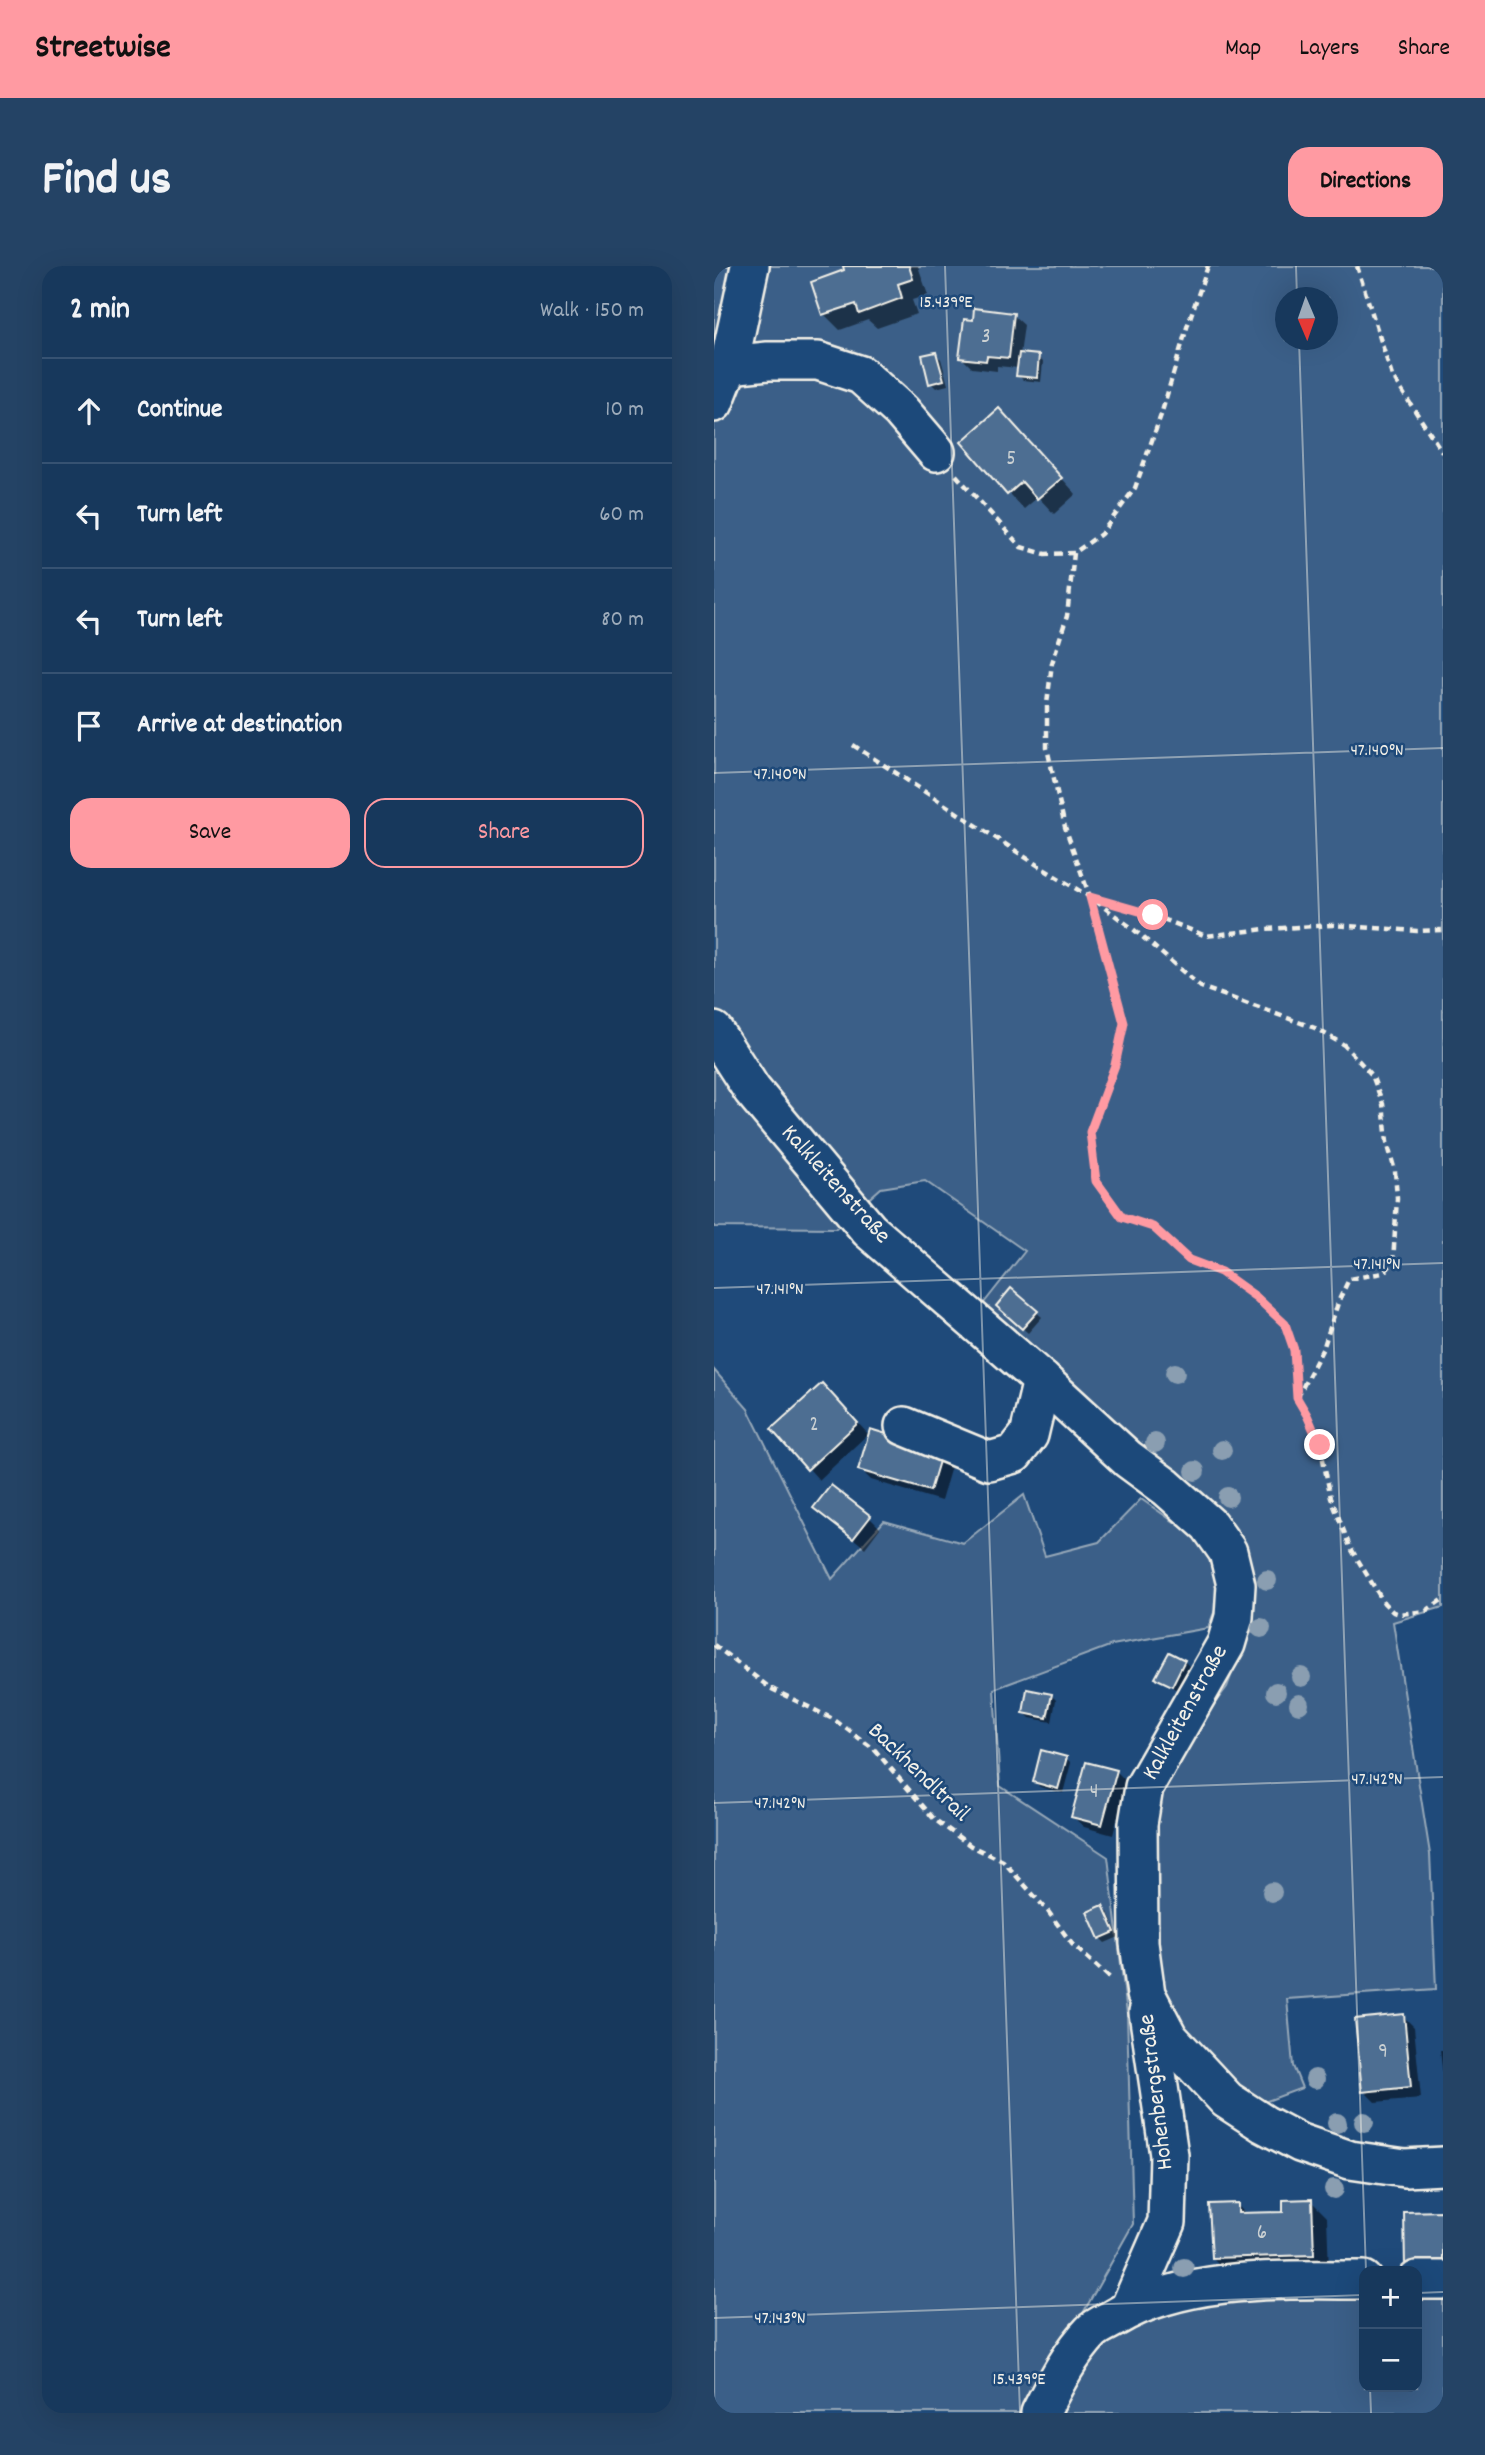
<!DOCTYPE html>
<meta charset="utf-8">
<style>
body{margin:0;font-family:Dekko,sans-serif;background:#244365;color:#f1f3f6}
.controls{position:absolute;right:21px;bottom:21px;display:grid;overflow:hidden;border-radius:14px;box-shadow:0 7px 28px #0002}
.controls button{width:63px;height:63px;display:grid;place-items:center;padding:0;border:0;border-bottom:2px solid #365272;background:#17385c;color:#f1f3f6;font:35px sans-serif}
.compass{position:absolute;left:561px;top:21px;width:63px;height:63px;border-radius:50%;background:#17385c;box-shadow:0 7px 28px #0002;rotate:178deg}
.stop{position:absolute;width:21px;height:21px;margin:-16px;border:5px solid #ff9aa2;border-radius:50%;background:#fff}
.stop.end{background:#ff9aa2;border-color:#fff;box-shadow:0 2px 7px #0008}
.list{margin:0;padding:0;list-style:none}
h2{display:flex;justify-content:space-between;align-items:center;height:91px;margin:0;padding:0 28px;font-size:30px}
h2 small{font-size:23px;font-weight:400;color:#9eacbb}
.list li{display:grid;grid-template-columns:46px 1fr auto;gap:21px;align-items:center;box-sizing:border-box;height:105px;padding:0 28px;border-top:2px solid #365272}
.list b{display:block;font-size:26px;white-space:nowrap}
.list em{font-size:23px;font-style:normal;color:#9eacbb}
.actions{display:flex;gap:14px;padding:21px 28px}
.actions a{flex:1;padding:16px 0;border:2px solid #ff9aa2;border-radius:21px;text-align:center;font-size:24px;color:#ff9aa2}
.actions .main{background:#ff9aa2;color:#111}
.icon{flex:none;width:38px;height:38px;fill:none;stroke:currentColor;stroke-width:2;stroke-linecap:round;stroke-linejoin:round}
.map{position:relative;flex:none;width:729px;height:2147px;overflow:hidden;border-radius:21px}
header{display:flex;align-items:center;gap:42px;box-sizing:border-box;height:98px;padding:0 35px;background:#ff9aa2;color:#111}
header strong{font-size:33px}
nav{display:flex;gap:38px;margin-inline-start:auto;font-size:24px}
.intro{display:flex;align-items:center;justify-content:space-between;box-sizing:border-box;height:168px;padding:0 42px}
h1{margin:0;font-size:49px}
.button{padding:18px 32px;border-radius:21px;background:#ff9aa2;color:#111;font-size:24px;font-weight:700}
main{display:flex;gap:42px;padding:0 42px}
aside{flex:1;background:#17385c;border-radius:21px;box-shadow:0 7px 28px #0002}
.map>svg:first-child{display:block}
</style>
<header>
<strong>Streetwise</strong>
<nav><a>Map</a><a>Layers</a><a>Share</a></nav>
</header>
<div class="intro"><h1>Find us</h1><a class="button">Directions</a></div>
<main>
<aside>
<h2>2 min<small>Walk · 150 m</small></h2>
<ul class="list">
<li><svg class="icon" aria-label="ahead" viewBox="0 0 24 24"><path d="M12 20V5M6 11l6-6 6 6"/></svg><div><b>Continue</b></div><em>10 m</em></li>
<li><svg class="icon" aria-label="left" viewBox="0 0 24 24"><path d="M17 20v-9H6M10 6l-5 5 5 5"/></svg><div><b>Turn left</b></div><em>60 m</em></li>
<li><svg class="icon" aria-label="left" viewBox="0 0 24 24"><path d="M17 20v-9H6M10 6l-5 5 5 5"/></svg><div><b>Turn left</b></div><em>80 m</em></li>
<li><svg class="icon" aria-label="arrive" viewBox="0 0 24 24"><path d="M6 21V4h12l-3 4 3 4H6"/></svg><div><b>Arrive at destination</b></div></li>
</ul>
<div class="actions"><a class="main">Save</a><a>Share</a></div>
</aside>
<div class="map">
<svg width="729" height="2147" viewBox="0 0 729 2147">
<rect width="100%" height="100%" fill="#1f4a7a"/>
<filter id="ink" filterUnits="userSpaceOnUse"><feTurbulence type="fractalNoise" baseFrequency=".0143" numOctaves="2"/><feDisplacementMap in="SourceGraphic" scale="14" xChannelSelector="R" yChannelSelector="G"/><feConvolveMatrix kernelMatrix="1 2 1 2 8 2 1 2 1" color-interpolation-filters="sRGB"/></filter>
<g filter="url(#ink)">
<g fill="#3a5f88" stroke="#97a8b8" stroke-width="2" fill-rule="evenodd">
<path d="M0 0H729V1341L679 1356 716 1588 722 1723 573 1733 579 1800 588 1822 545 1838 477 1778 448 1732 437 1687 442 1531 480 1465 513 1421 528 1380 535 1307 530 1275 509 1253 266 1042 311 985 211 915 167 922 122 962 0 961ZM572 32H614V74H572Z"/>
<polygon points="0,1104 34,1143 118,1313 170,1255 249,1277 310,1229 331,1290 385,1276 427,1233 479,1269 514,1310 494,1362 398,1379 280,1423 286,1520 394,1591 413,1748 419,1958 313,2147 0,2147"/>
<polygon points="650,2023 650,2121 703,2121 703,2023 729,2023 729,2147 337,2147 382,2078 420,2051 477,2037"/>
</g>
<g fill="#0007" fill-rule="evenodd">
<path d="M131 0H204L214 29 198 34 203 48 163 62 154 54 126 64 110 48 132 5ZM150 33 151 36 116 48V44Z"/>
<polygon points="299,49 310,59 306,89 324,91 329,96 327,116 309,114 304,109 305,102 283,100 283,105 258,102 247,91 260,56"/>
<polygon points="221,88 227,93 234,119 222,122 217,117"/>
<polygon points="301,160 362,228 340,248 324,231 310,243 249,177"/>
<polygon points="297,1024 328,1051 314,1067 289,1045"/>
<polygon points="119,1130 154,1168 105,1214 59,1163"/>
<polygon points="157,1165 238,1197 227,1235 157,1214 146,1203"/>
<polygon points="102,1242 155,1251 166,1262 151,1282"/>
<polygon points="470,1395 475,1400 463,1424 443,1412"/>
<polygon points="337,1429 342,1434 338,1456 316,1452 311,1447"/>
<polygon points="352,1492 357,1497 349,1527 326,1521 321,1516"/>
<polygon points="402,1505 413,1516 399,1569 370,1561 359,1551"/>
<polygon points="389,1641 394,1646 405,1671 391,1677 386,1672"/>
<polygon points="689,1750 700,1761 707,1832 661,1836 650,1825"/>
<polygon points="726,1784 729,1784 729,1810"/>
<polygon points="597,1935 613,1951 615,2004 515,2008 499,1992 523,1939 533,1949 571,1947"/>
</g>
<g fill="#4d6e92" stroke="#f4f1e8" stroke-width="2">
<polygon points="129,0 195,0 199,13 184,18 188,32 145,48 142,38 108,49 97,16 130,4"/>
<polygon points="260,42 300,47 295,92 273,90 272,95 245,92 250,53 259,54"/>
<polygon points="222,86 230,114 215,118 208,89"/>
<polygon points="305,87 325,89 323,112 302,110"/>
<polygon points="285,142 348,212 323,233 308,216 293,229 247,176"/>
<polygon points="297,1022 324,1045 308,1063 282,1040"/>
<polygon points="108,1117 144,1157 93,1204 57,1163"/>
<polygon points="156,1163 228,1185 216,1225 144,1204"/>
<polygon points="117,1219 157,1250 139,1273 99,1242"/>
<polygon points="455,1386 471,1394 458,1420 441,1412"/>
<polygon points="313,1423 338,1428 333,1452 309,1447"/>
<polygon points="327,1484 353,1491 344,1523 319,1516"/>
<polygon points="372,1496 403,1504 388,1559 357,1551"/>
<polygon points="389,1639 401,1666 385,1673 373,1646"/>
<polygon points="690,1748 697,1821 648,1826 641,1753"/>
<polygon points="598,1933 600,1989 498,1992 495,1938 524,1937 524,1947 569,1946 569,1934"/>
<polygon points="729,1945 729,2000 691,2001 690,1946"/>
</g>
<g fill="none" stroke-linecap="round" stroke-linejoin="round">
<g stroke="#f4f1e8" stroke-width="42">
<g id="minor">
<polyline points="15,99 54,95 104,95 147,109 187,145 222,186"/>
<polyline points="0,137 15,99 36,0"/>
<polyline points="0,765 38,824 155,964 328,1114 414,1193 452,1221 495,1259 514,1286 522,1319 520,1351 512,1378 430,1521 424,1558 425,1677 432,1728 455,1772 513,1834 550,1858 586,1877 636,1894 691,1902 729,1900"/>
<polyline points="190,1160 275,1195 300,1188 315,1169 328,1114"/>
<polyline points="703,2014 729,2014"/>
<polyline points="415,2043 453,1956 455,1889 434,1746"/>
<path d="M326 2147C340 2120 355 2089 377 2066 383 2060 393 2056 400 2052 471 2009 570 2014 650 2014"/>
</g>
</g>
<g stroke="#f4f1e8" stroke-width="4.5" stroke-dasharray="7 5" stroke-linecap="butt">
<polyline points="643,0 678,110 729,187"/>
<polyline points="242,209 307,281 331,288 360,287 387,268 421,222 447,149 474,58 494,0"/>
<polyline points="360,287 353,350 338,397 333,438 333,482 351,561 376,631 410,757 401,799 376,866 382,914 408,951 439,961 475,994 507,1006 542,1031 571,1058 580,1084 583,1132 593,1149 606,1179 617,1232 636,1281 670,1337 679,1346 686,1348 712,1345 729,1333"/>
<polyline points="139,479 331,604 376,631 418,662 487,721 601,762 630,779 658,809 669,838 673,876 681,905 683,932 679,997 669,1007 635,1013 625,1034 610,1080 583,1132"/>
<polyline points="380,632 439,649 492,670 551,663 619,659 703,665 729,664"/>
<polyline points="0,1379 56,1422 119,1453 160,1483 220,1553 257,1580 289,1595 333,1644 358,1678 396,1712"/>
</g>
<use href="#minor" stroke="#1f4a7a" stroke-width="37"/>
</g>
<g fill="#8a9eb1">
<circle cx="461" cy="1107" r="10"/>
<circle cx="441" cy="1177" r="10"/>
<circle cx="508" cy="1184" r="10"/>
<circle cx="481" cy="1205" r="10"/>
<circle cx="514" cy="1231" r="10"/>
<circle cx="553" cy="1314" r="10"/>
<circle cx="547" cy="1362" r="10"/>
<circle cx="587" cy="1411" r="10"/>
<circle cx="562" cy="1426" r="10"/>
<circle cx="585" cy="1438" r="10"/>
<circle cx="558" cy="1626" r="10"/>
<circle cx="601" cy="1813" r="10"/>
<circle cx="650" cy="1856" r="10"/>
<circle cx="623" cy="1857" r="10"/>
<circle cx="620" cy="1923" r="10"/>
<circle cx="470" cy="2002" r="10"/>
</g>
</g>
<g fill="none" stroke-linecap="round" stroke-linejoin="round" filter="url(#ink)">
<polyline stroke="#ff9aa2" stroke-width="9" points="439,649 376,631 410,757 401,799 376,866 382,915 408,951 439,961 475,994 507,1006 542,1031 571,1058 580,1084 583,1132 593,1149 606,1179"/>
</g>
<path fill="none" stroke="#f4f1e8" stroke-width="2" stroke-opacity="0.45" d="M231 0 306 2147M582 0 583 32M585 74 652 2005M0 507 729 482M0 1022 729 997M0 1537 729 1511M703 2027 729 2026M0 2052 650 2029M656 2121 657 2147"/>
<g text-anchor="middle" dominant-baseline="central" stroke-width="5" stroke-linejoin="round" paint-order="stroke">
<g font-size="21" fill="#cad0d2">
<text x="272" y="72">3</text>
<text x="297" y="194">5</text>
<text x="100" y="1160">2</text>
<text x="380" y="1527">4</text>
<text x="669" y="1787">9</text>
<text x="548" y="1968">6</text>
</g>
<g font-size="24" fill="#f4f1e8" stroke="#1f4a7a">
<text transform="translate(121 919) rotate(48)">Kalkleitenstraße</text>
<text transform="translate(472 1447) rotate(-61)">Kalkleitenstraße</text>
<text transform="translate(204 1507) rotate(44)">Backhendltrail</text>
<text transform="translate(443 1826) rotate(-97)">Hohenbergstraße</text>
</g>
</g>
<g font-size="18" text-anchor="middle" fill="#f4f1e8" stroke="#1f4a7a" stroke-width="5" stroke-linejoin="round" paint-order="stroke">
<text x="232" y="41">15.439°E</text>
<text x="663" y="489">47.140°N</text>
<text x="66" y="513">47.140°N</text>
<text x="663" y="1003">47.141°N</text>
<text x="66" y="1028">47.141°N</text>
<text x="663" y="1518">47.142°N</text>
<text x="66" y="1542">47.142°N</text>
<text x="66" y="2057">47.143°N</text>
<text x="305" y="2118">15.439°E</text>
</g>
</svg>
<div class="controls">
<button>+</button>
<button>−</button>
</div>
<svg class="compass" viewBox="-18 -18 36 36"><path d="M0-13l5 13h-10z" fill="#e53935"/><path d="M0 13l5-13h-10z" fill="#9eacbb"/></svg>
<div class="stop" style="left:439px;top:649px"></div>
<div class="stop end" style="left:606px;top:1179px"></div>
</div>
</main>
